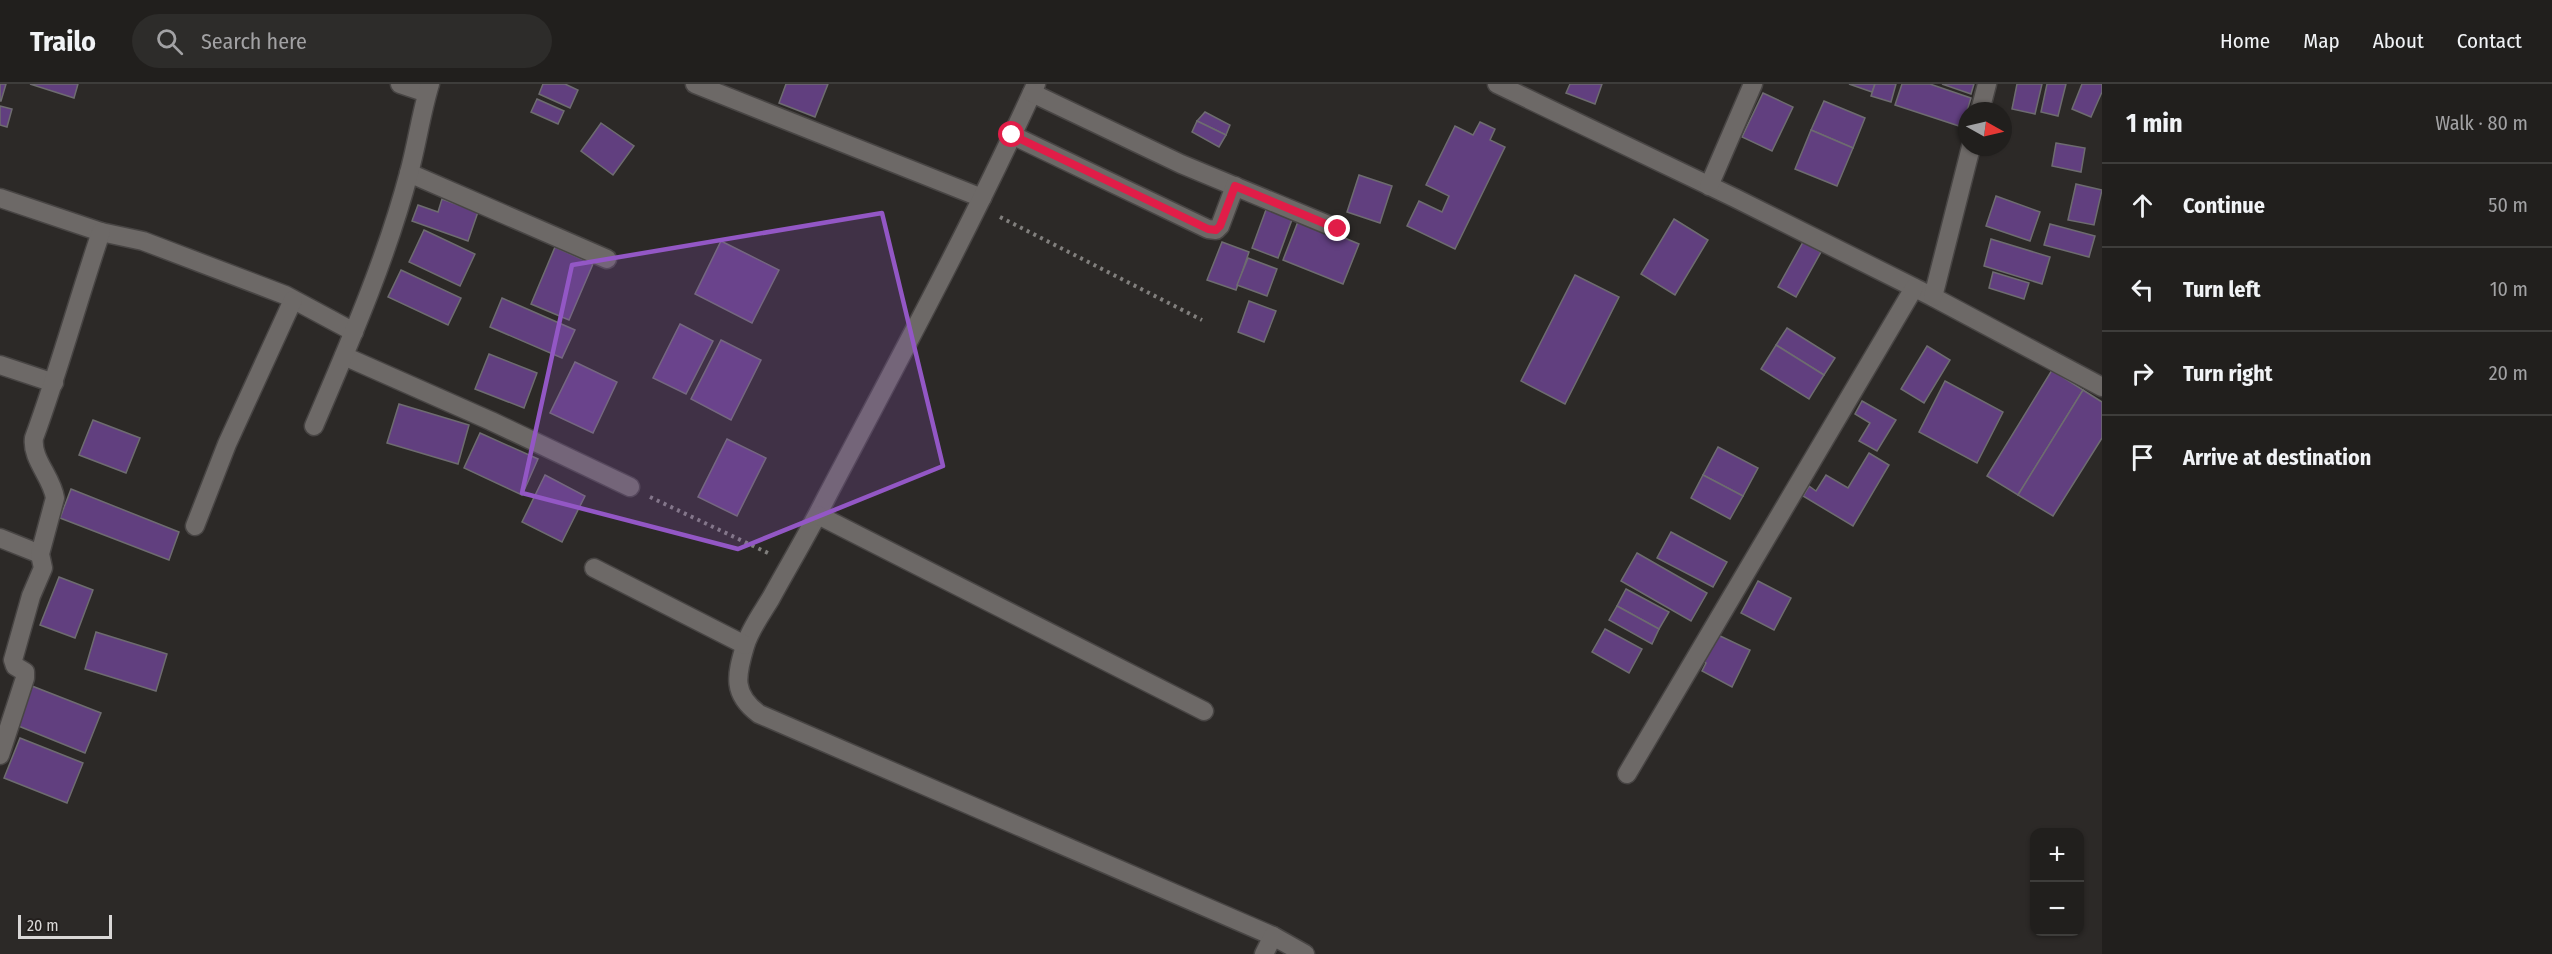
<!DOCTYPE html>
<meta charset="utf-8">
<style>
body{margin:0;font-family:"Fira Sans Condensed",sans-serif;background:#2d2c2a;color:#f1f3f6}
.controls{position:absolute;right:18px;bottom:18px;display:grid;overflow:hidden;border-radius:12px;box-shadow:0 2px 4px #0004}
.controls button{width:54px;height:54px;display:grid;place-items:center;padding:0;border:0;border-bottom:2px solid #3e3d3b;background:#211f1d;color:#f1f3f6;font:30px sans-serif}
.compass{position:absolute;left:1958px;top:18px;width:54px;height:54px;border-radius:50%;background:#211f1d;box-shadow:0 2px 4px #0004;rotate:98deg}
.scale{position:absolute;left:18px;bottom:15px;width:94px;box-sizing:border-box;padding-left:6px;border:3px solid #dad8d7;border-top:0;font-size:16px;line-height:21px;white-space:nowrap;color:#dad8d7;-webkit-text-stroke:4px #231f1d;paint-order:stroke}
.stop{position:absolute;width:18px;height:18px;margin:-14px;border:4px solid #e11d48;border-radius:50%;background:#fff}
.stop.end{background:#e11d48;border-color:#fff;box-shadow:0 2px 6px #0008}
.list{margin:0;padding:0;list-style:none}
h2{display:flex;justify-content:space-between;align-items:center;height:78px;margin:0;padding:0 24px;font-size:26px}
h2 small{font-size:20px;font-weight:400;color:#a2a2a4}
.list li{display:grid;grid-template-columns:39px 1fr auto;gap:18px;align-items:center;box-sizing:border-box;height:84px;padding:0 24px;border-top:2px solid #3e3d3b}
.list b{display:block;font-size:22px;white-space:nowrap}
.list em{font-size:20px;font-style:normal;color:#a2a2a4}
.icon{flex:none;width:33px;height:33px;fill:none;stroke:currentColor;stroke-width:2;stroke-linecap:round;stroke-linejoin:round}
.map{position:relative;flex:none;width:2102px;height:870px;overflow:hidden}
header{display:flex;align-items:center;gap:36px;box-sizing:border-box;height:84px;padding:0 30px;background:#211f1d;border-bottom:2px solid #3e3d3b}
header strong{font-size:28px}
nav{display:flex;gap:33px;margin-inline-start:auto;font-size:21px}
.search{width:420px;height:54px;background:#2d2c2a;display:flex;align-items:center;gap:15px;box-sizing:border-box;padding:0 21px;border-radius:33px;color:#a2a2a4;font-size:22px}
main{display:flex}
aside{flex:1;background:#211f1d}
.map>svg:first-child{display:block}
</style>
<header>
<strong>Trailo</strong>
<div class="search"><svg class="icon" aria-label="search" viewBox="0 0 24 24"><circle cx="10" cy="10" r="6"/><path d="M15 15l6 6"/></svg>Search here</div>
<nav><a>Home</a><a>Map</a><a>About</a><a>Contact</a></nav>
</header>
<main>
<div class="map">
<svg width="2102" height="870" viewBox="0 0 2102 870">
<rect width="100%" height="100%" fill="#2c2927"/>
<g fill="#613f7f" stroke="#6e6c70" stroke-width="1.5">
<polygon points="0,0 6,0 1,17 0,17"/>
<polygon points="30,0 78,0 74,14"/>
<polygon points="543,0 565,0 578,6 570,24 539,10"/>
<polygon points="786,0 828,0 815,33 779,19"/>
<polygon points="1570,0 1602,0 1595,20 1566,9"/>
<polygon points="1849,0 1875,0 1872,8"/>
<polygon points="1875,0 1896,0 1891,18 1871,12"/>
<polygon points="1902,0 1930,0 1971,14 1962,43 1895,21"/>
<polygon points="1942,0 1974,0 1971,10"/>
<polygon points="2017,0 2042,0 2035,30 2012,25"/>
<polygon points="2047,0 2066,0 2058,32 2041,28"/>
<polygon points="2082,0 2102,0 2102,8 2091,33 2072,25"/>
<polygon points="1763,9 1793,23 1772,67 1742,53"/>
<polygon points="537,15 564,27 558,40 531,28"/>
<polygon points="1824,17 1865,34 1853,64 1811,46"/>
<polygon points="0,22 12,25 7,43 0,41"/>
<polygon points="1205,28 1230,41 1226,51 1197,37"/>
<polygon points="1197,37 1226,51 1219,63 1192,48"/>
<polygon points="1480,38 1495,45 1490,56 1505,63 1455,165 1407,142 1419,117 1442,128 1449,112 1426,101 1455,42 1473,51"/>
<polygon points="601,39 634,62 613,91 581,67"/>
<polygon points="1811,46 1853,64 1837,102 1795,85"/>
<polygon points="2056,59 2085,64 2081,88 2052,82"/>
<polygon points="1359,91 1392,102 1380,139 1347,128"/>
<polygon points="2076,100 2102,106 2094,141 2068,136"/>
<polygon points="1996,112 2040,128 2030,157 1986,142"/>
<polygon points="442,115 478,128 468,157 412,137 418,121 438,128"/>
<polygon points="1267,123 1293,133 1278,174 1252,164"/>
<polygon points="1299,135 1359,160 1343,200 1283,176"/>
<polygon points="1674,135 1708,156 1675,211 1641,190"/>
<polygon points="2050,140 2095,152 2089,173 2044,161"/>
<polygon points="424,146 475,170 460,202 409,178"/>
<polygon points="1991,155 2050,173 2042,200 1984,182"/>
<polygon points="721,157 779,186 752,239 695,210"/>
<polygon points="1222,158 1249,168 1236,206 1207,196"/>
<polygon points="1803,158 1821,168 1796,213 1778,203"/>
<polygon points="555,163 593,180 569,236 531,220"/>
<polygon points="1248,174 1277,185 1267,212 1237,201"/>
<polygon points="401,186 461,214 448,241 388,213"/>
<polygon points="1993,188 2029,199 2024,215 1989,204"/>
<polygon points="1575,191 1619,213 1565,320 1521,297"/>
<polygon points="502,214 575,246 562,274 490,243"/>
<polygon points="1249,217 1276,227 1264,258 1238,248"/>
<polygon points="680,240 713,257 686,310 653,294"/>
<polygon points="1787,244 1835,274 1824,291 1776,261"/>
<polygon points="721,256 761,276 731,336 691,315"/>
<polygon points="1776,261 1824,291 1809,315 1761,285"/>
<polygon points="1927,262 1950,276 1924,319 1901,305"/>
<polygon points="489,270 537,289 524,324 475,305"/>
<polygon points="575,278 617,298 593,349 550,329"/>
<polygon points="2052,286 2083,306 2018,411 1987,392"/>
<polygon points="1945,297 2003,328 1977,379 1919,348"/>
<polygon points="2083,306 2102,318 2102,354 2053,432 2018,411"/>
<polygon points="1862,317 1896,336 1877,367 1859,357 1870,339 1855,330"/>
<polygon points="399,320 469,341 458,380 387,359"/>
<polygon points="93,336 140,354 126,389 79,371"/>
<polygon points="480,349 538,375 522,411 464,384"/>
<polygon points="727,355 766,374 737,432 698,413"/>
<polygon points="1718,363 1758,384 1743,412 1703,391"/>
<polygon points="1869,369 1889,381 1853,442 1803,412 1809,402 1816,407 1826,391 1848,404"/>
<polygon points="545,391 585,412 562,458 522,438"/>
<polygon points="1703,391 1743,412 1730,435 1691,414"/>
<polygon points="71,405 179,448 169,476 60,434"/>
<polygon points="1671,448 1727,478 1713,503 1657,474"/>
<polygon points="1637,469 1707,509 1691,537 1621,497"/>
<polygon points="59,493 93,506 75,554 40,541"/>
<polygon points="1758,497 1791,514 1774,546 1741,529"/>
<polygon points="1626,505 1669,528 1659,545 1617,522"/>
<polygon points="1617,522 1659,545 1652,560 1609,536"/>
<polygon points="1605,545 1642,565 1629,589 1592,568"/>
<polygon points="96,548 167,570 156,607 85,585"/>
<polygon points="1718,551 1750,566 1732,603 1702,587 1706,579 1700,576 1705,566 1709,569"/>
<polygon points="32,602 101,629 85,669 16,641"/>
<polygon points="20,654 83,679 67,719 4,694"/>
</g>
<g fill="none" stroke-linecap="round" stroke-linejoin="round">
<g stroke="#484544" stroke-width="21">
<g id="minor">
<polyline points="400,0 427,9"/>
<polyline points="695,0 982,114"/>
<path d="M1036 0C972 141 898 277 826 414 809 448 789 481 771 514 762 529 750 545 745 562 736 592 732 610 759 630L1273 852"/>
<polyline points="1497,0 1735,114 1933,213 2102,303"/>
<polyline points="1032,9 1181,80 1338,145"/>
<polyline points="1980,27 1987,0"/>
<polyline points="1012,51 1208,145 1216,146 1220,142 1235,102"/>
<polyline points="409,89 607,175"/>
<polyline points="1709,102 1753,0"/>
<polyline points="0,114 101,148 143,157 285,211 354,248"/>
<polyline points="1933,213 1971,63"/>
<polyline points="344,272 491,337 630,403"/>
<polyline points="0,281 54,299"/>
<path d="M314 342C349 260 386 176 409 89 417 60 421 29 430 0"/>
<polyline points="818,431 1204,627"/>
<polyline points="195,442 227,360 293,216"/>
<polyline points="0,454 40,470"/>
<polyline points="594,484 745,561"/>
<path d="M0 671 25 594V588L15 582 13 576 31 512 43 484 40 470 55 414C52 393 31 375 34 354 59 286 78 216 101 148"/>
<polyline points="1627,690 1914,204"/>
<polyline points="1264,870 1273,852 1305,870"/>
</g>
</g>
<g stroke="#817f7d" stroke-width="4" stroke-dasharray="3 4.5" stroke-linecap="butt">
<polyline points="1000,133 1202,236"/>
<polyline points="650,413 768,469"/>
</g>
<use href="#minor" stroke="#6d6967" stroke-width="18"/>
</g>
<g fill="none" stroke-linecap="round" stroke-linejoin="round">
<polyline stroke="#e11d48" stroke-width="8" points="1012,51 1208,145 1216,146 1220,142 1235,102 1338,145"/>
</g>
<path fill="#9357c5" fill-opacity="0.2" stroke="#9357c5" stroke-width="4.5" stroke-linejoin="round" d="M882 129 943 382 738 465 522 409 572 181Z"/>
</svg>
<div class="controls">
<button>+</button>
<button>−</button>
</div>
<svg class="compass" viewBox="-18 -18 36 36"><path d="M0-13l5 13h-10z" fill="#e53935"/><path d="M0 13l5-13h-10z" fill="#a2a2a4"/></svg>
<div class="scale">20 m</div>
<div class="stop" style="left:1012px;top:51px"></div>
<div class="stop end" style="left:1338px;top:145px"></div>
</div>
<aside>
<h2>1 min<small>Walk · 80 m</small></h2>
<ul class="list">
<li><svg class="icon" aria-label="ahead" viewBox="0 0 24 24"><path d="M12 20V5M6 11l6-6 6 6"/></svg><div><b>Continue</b></div><em>50 m</em></li>
<li><svg class="icon" aria-label="left" viewBox="0 0 24 24"><path d="M17 20v-9H6M10 6l-5 5 5 5"/></svg><div><b>Turn left</b></div><em>10 m</em></li>
<li><svg class="icon" aria-label="right" viewBox="0 0 24 24"><path d="M7 20v-9h11M14 6l5 5-5 5"/></svg><div><b>Turn right</b></div><em>20 m</em></li>
<li><svg class="icon" aria-label="arrive" viewBox="0 0 24 24"><path d="M6 21V4h12l-3 4 3 4H6"/></svg><div><b>Arrive at destination</b></div></li>
</ul>
</aside>
</main>
